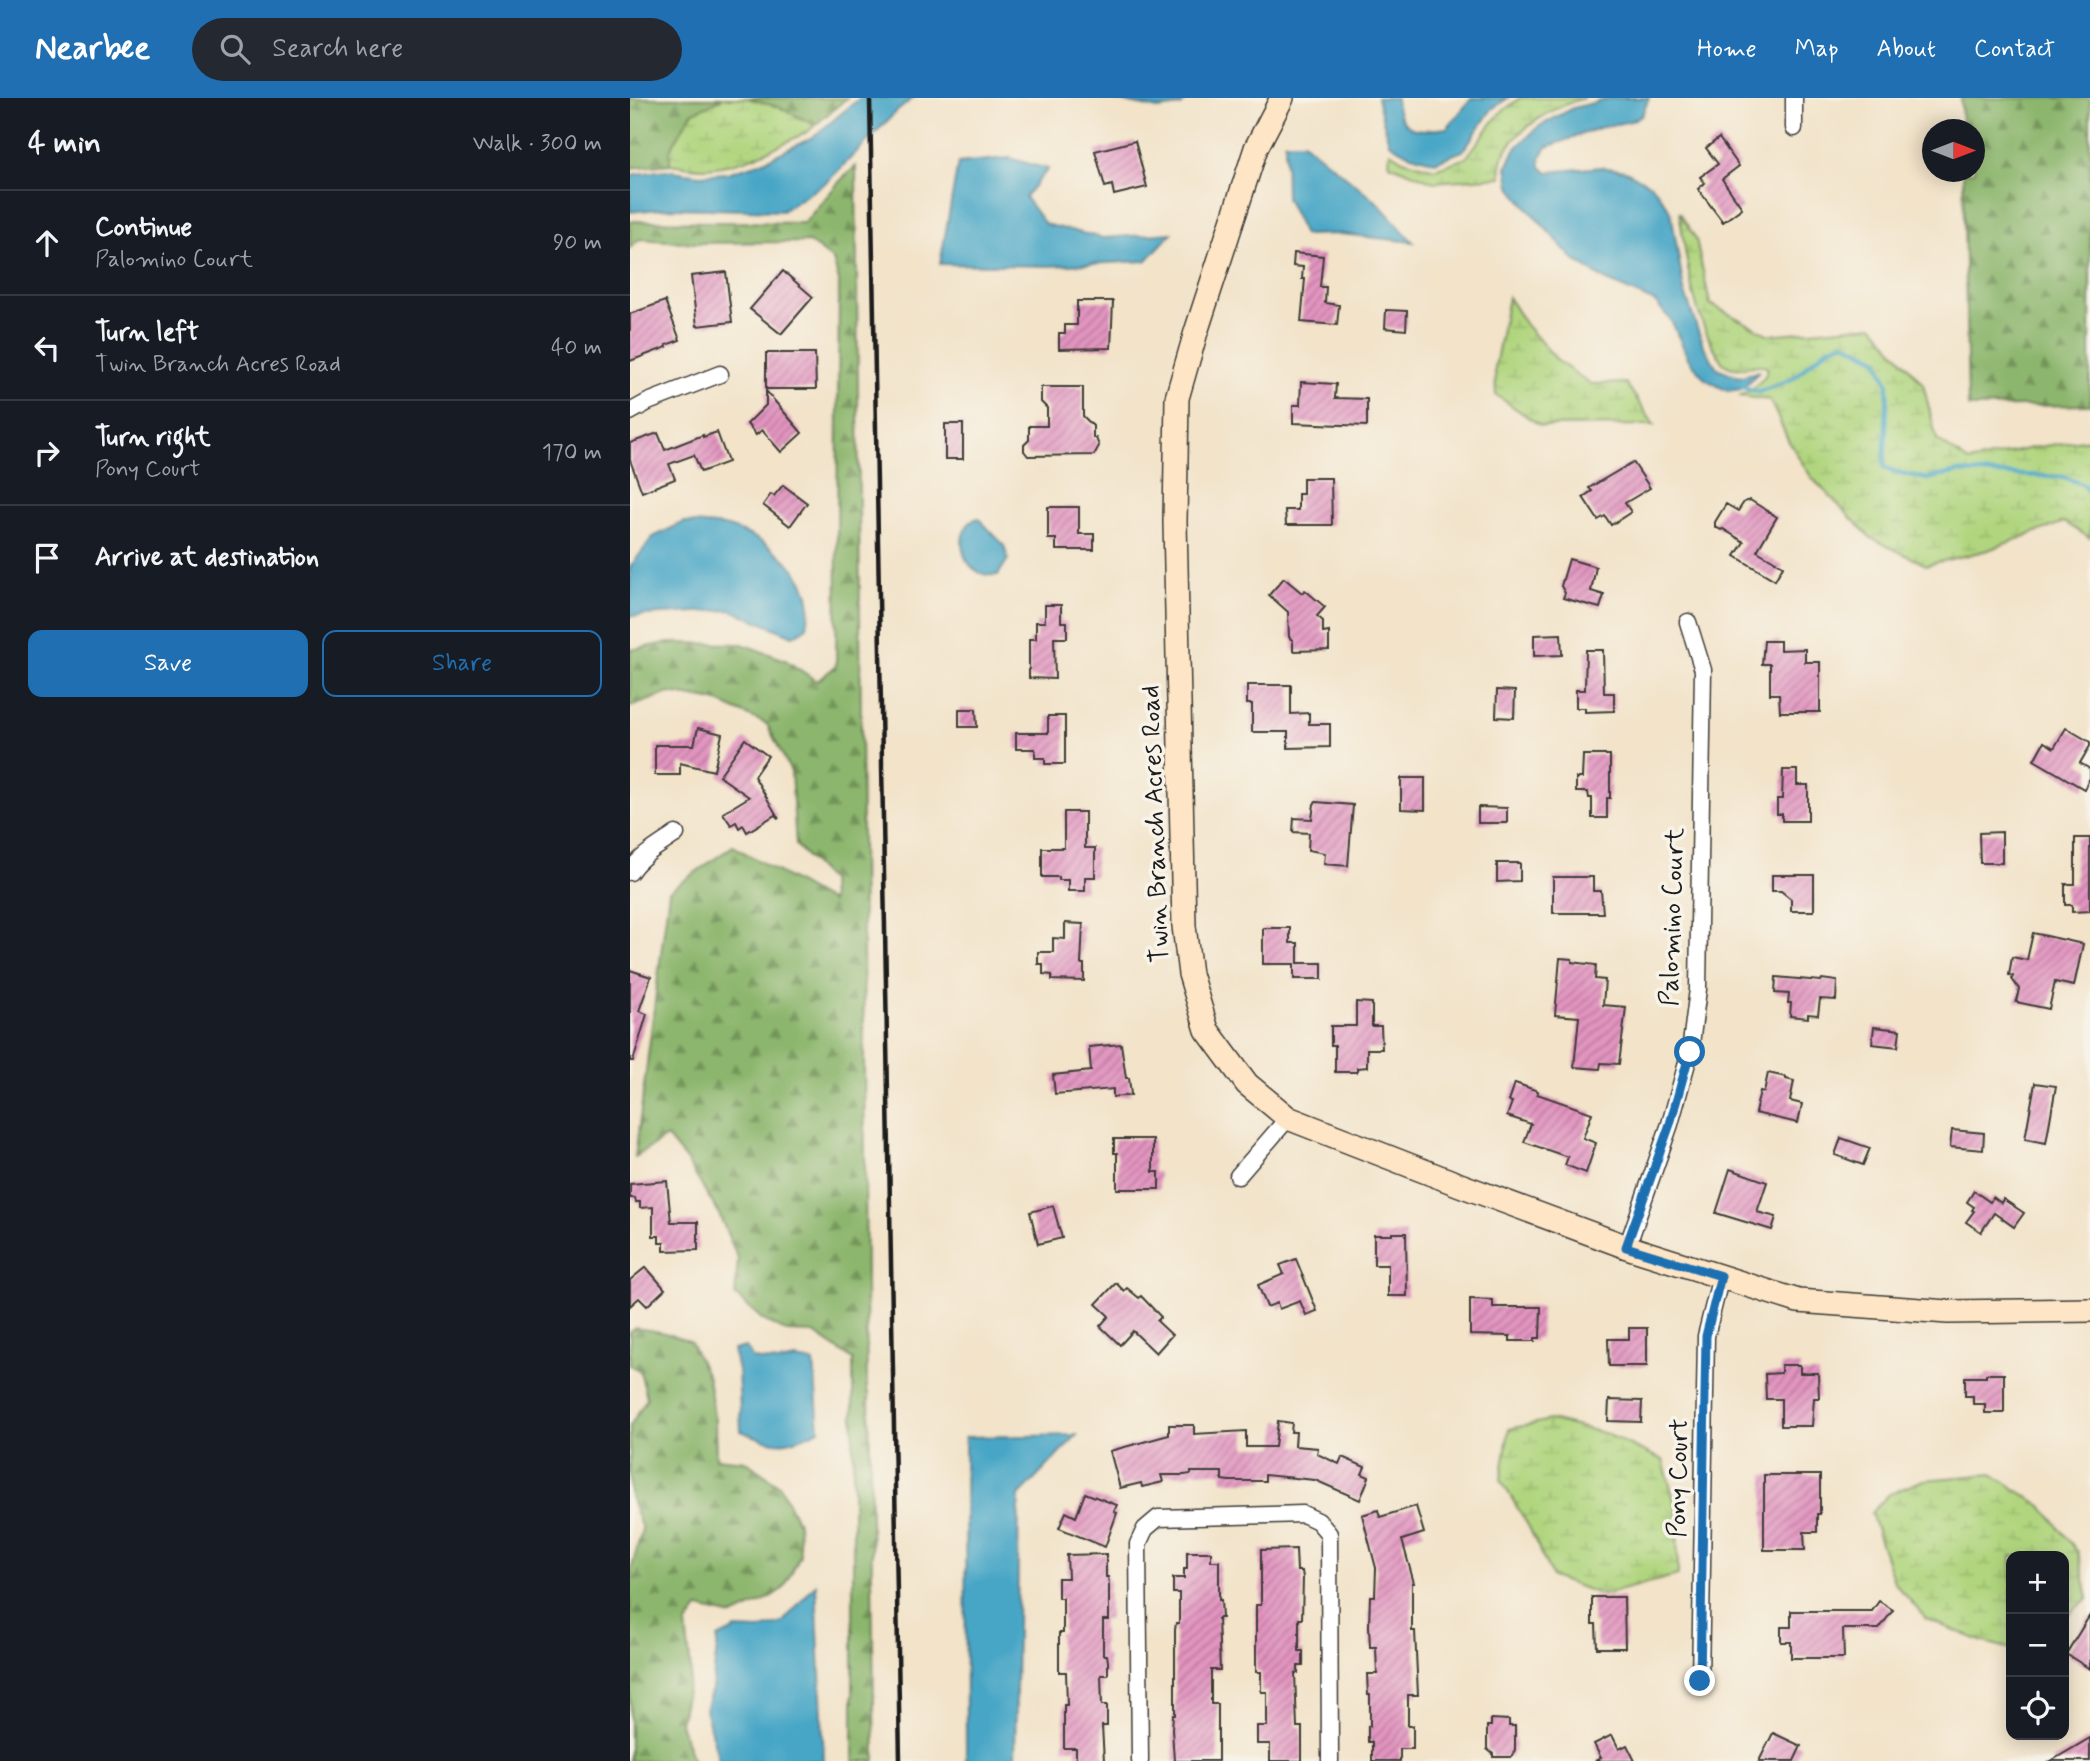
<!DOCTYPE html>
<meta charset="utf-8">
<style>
body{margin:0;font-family:Mynerve,sans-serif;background:#242831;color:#f1f3f6}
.controls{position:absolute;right:21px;bottom:21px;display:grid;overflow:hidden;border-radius:14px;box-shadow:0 4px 18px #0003}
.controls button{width:63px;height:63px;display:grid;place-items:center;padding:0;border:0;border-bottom:2px solid #363941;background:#171b24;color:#f1f3f6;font:35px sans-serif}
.compass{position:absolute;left:1292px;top:21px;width:63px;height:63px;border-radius:50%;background:#171b24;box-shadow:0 4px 18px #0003;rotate:90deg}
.stop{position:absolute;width:21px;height:21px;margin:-16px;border:5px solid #1f6fb2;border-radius:50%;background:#fff}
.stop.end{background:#1f6fb2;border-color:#fff;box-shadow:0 2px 7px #0008}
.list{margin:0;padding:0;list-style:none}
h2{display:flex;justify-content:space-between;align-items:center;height:91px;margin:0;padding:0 28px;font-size:30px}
h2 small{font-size:23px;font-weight:400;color:#9ea1a6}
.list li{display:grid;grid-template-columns:46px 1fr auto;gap:21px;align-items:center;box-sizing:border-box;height:105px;padding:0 28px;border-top:2px solid #363941}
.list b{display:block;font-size:26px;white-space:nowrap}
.list p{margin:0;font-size:23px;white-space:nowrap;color:#9ea1a6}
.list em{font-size:23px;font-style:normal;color:#9ea1a6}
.actions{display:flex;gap:14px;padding:21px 28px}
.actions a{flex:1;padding:16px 0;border:2px solid #1f6fb2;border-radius:14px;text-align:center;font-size:24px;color:#1f6fb2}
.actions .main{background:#1f6fb2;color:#fff}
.icon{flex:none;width:38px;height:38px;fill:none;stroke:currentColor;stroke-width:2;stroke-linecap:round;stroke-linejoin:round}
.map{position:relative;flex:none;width:1460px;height:1663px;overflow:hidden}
header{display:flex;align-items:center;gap:42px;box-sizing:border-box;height:98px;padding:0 35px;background:#1f6fb2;color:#fff}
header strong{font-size:33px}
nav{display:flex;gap:38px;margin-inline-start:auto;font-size:24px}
.search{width:490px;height:63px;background:#242831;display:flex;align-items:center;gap:18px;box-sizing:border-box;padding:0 24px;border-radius:38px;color:#9ea1a6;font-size:26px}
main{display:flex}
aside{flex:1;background:#171b24}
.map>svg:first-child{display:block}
</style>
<header>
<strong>Nearbee</strong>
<div class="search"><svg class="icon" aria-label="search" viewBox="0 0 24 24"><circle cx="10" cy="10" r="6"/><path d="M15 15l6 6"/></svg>Search here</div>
<nav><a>Home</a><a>Map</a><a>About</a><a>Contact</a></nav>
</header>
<main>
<aside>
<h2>4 min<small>Walk · 300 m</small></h2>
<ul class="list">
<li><svg class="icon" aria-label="ahead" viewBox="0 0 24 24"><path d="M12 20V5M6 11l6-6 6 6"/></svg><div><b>Continue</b><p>Palomino Court</p></div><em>90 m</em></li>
<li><svg class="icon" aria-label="left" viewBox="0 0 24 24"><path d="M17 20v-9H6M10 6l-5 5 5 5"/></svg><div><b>Turn left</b><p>Twin Branch Acres Road</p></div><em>40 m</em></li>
<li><svg class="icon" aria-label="right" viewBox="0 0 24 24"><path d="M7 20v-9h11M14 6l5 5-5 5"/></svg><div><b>Turn right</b><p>Pony Court</p></div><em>170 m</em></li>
<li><svg class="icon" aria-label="arrive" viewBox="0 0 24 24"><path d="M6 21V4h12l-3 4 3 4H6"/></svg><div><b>Arrive at destination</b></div></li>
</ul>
<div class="actions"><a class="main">Save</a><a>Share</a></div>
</aside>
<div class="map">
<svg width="1460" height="1663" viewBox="0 0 1460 1663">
<defs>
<pattern id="forest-firs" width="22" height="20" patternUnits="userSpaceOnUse" patternTransform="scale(1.75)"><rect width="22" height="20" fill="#8cb66d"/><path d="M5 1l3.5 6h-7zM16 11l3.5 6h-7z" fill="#729359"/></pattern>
<pattern id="wetland-marsh" width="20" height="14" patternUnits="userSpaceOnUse" patternTransform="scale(1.75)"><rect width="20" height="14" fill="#b0d57e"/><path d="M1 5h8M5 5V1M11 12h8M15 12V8" fill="none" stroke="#97b66c"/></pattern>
<pattern id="building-hatch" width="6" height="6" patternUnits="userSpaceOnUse" patternTransform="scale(1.75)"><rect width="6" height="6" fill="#e294c0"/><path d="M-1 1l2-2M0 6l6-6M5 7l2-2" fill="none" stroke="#b6789b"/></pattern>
</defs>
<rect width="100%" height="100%" fill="#f7f3e8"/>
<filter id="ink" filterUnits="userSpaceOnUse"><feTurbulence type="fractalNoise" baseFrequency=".0143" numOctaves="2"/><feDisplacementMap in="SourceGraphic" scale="14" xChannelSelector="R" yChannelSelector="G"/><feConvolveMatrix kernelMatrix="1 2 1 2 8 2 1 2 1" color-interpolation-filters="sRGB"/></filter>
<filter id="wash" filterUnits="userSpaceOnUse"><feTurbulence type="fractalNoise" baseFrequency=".00686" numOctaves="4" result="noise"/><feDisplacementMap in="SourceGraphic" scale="28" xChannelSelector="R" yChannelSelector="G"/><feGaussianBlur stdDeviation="1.57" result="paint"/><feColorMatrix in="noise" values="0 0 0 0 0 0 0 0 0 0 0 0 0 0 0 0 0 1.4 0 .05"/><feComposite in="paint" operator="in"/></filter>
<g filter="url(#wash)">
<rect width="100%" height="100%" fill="#f2e3c9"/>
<g fill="url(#forest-firs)" stroke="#546944" stroke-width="2">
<polygon points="0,0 93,0 62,15 40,52 40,66 0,70"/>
<polygon points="117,0 217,0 185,27 148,9"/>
<polygon points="1331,0 1460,0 1460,307 1338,309 1333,74 1344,74 1344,32 1332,31"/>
<polygon points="226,68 237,1293 239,1294 245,1663 223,1663 223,1262 184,1235 157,1234 133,1222 105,1197 108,1161 89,1116 56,1062 37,1039 5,1059 39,793 103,748 201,804 200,783 166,747 161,674 137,626 86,603 39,595 0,609 0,552 36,545 112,546 155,562 187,583 206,568 209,183 203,162 179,144 65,145 10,141 0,150 0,123 174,125 210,83"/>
<polygon points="6,1230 31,1234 60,1243 78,1280 85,1323 86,1360 115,1363 150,1388 168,1425 170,1457 154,1490 133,1504 103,1518 69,1510 56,1527 61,1574 50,1625 63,1663 0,1663 0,1476 12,1431 0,1398 0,1328 17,1300 10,1273 0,1267 0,1234"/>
</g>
<g fill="url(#wetland-marsh)" stroke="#66784d" stroke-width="2">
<path d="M93 0H117L148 9 185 27 179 33C145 49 112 69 73 70 62 70 51 67 40 66V52L62 15Z"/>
<path d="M890 0H955C923 8 865 40 871 79L804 84 759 66 760 54 773 62 805 71 836 60 869 16Z"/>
<path d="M1049 114 1066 141 1080 206 1139 237 1243 227 1293 286 1307 342 1339 364 1402 350 1460 341V440L1434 424 1358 452 1296 467 1241 440 1182 380 1159 344 1140 302 1109 298C1120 294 1135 282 1138 271 1128 259 1110 279 1093 265 1090 262 1089 258 1087 255 1061 213 1057 161 1049 114Z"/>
<polygon points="878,199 896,227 928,263 960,286 996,285 1024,327 911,328 866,297 865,269"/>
<polygon points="920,1322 974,1335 1033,1362 1047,1413 1048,1477 972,1497 922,1479 899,1429 871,1382 879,1331"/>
<polygon points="1362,1376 1412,1408 1448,1454 1458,1500 1434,1520 1434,1458 1381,1458 1381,1551 1351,1543 1296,1521 1264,1484 1241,1415 1259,1396 1294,1382"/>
</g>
<g fill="#47a6c6" stroke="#326171" stroke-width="2">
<polygon points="230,0 283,0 265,15 198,83 152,113 41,110 0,114 0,77 36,72 70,77 97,75 130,65 183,39"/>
<polygon points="475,0 558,0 551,8 528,11"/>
<path d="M747 0H766C768 35 788 34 817 30L842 0H878L862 11 833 53 805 64 778 56 759 45Z"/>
<polygon points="982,0 1019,0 1012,17 1001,23 972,29 917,49 910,60 911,69 917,74 972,69 996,73 1023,88 1041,114 1054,192 1073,247 1087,270 1109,279 1130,273 1111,291 1097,293 1075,281 1058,260 1041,222 1025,204 975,182 943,161 900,113 880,88 877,69 885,51 908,29 943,10"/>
<polygon points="655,44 673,44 746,103 783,144 710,136 674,137 656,100"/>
<polygon points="379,60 418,71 395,99 415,126 473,140 542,135 516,163 419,168 310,166 328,65"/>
<path d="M348 420 374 447 378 461 368 477C329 482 321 429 348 420Z"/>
<path d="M54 424C68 426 84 426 98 429 131 438 173 467 179 502 181 511 178 521 177 529L163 538 101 512 0 518V469L23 439Z"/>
<path d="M116 1249 123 1261 149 1264 166 1261 184 1264 189 1332C153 1350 147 1347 111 1333L108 1273 103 1252Z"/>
<polygon points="447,1337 389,1398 385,1663 336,1663 335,1339"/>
<polygon points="186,1486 194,1663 89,1663 75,1611 82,1591 88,1540 106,1531 129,1532 152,1525"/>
</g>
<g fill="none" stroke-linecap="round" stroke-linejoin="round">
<polyline stroke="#47a6c6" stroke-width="4.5" points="1109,288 1129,294 1162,281 1197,251 1214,244 1248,262 1258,287 1254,369 1266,374 1297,381 1328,374 1434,379 1454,387 1460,396"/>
</g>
<g id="blocks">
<g fill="url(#building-hatch)">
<polygon points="1089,40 1109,68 1092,81 1112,110 1093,124 1068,91 1075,85 1070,79 1088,66 1076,50"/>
<polygon points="505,43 517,89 484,97 482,87 475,89 465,53"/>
<polygon points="664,155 693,158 690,189 696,189 695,205 709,207 707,227 671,224 675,181 672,181 673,169 663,168"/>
<polygon points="153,173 183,199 151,236 120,211"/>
<polygon points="96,174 102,224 67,228 61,178"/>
<polygon points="35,203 50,242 36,247 37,249 0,263 0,216"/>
<polygon points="447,203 483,203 481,250 429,251 429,235 435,235 435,227 447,227"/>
<polygon points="756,212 777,213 776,232 755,230"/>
<polygon points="136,255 185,255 186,291 136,291"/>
<polygon points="671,284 706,286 705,300 737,301 737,328 663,325 663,307 670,307"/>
<polygon points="411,289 453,289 453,318 463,328 463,340 466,340 469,348 464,357 398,358 394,353 394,347 399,342 399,328 417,328 417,310 411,304"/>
<polygon points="136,293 172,335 151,354 132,332 126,337 117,326 136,307"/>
<rect x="315" y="326" width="18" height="35"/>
<polygon points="87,334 98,364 71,374 64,357 39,366 45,381 12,394 0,362 0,345 28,335 35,352 73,337 73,339"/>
<polygon points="1003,364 1020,390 995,405 1001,414 981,427 975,418 968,422 953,399 962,393 959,390"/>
<polygon points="673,380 701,380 702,427 656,427 655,412 668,412 668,396 673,396"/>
<polygon points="153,387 177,405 160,428 133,407 141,396 144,398"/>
<polygon points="1120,402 1147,419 1127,453 1153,468 1145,482 1105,458 1114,444 1093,431 1091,432 1085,429 1085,424 1096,406 1108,413 1114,404"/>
<polygon points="418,409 449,409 449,436 464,436 464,452 426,452 426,441 418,441"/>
<polygon points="939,461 966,469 961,493 974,497 970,510 933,500 935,495 931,488"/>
<polygon points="654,480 672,495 675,492 695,509 687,518 693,523 693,535 699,534 699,552 663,553 663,543 659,539 658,514 639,497"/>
<polygon points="415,507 431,507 431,524 437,524 437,540 424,540 425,581 399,580 399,541 406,541 406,524 415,524"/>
<polygon points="931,536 932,557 904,558 904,537"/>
<polygon points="1134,543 1150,543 1150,552 1175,551 1175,564 1190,564 1190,614 1150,614 1149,596 1140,596 1140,566 1132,566"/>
<polygon points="956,552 973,552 974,595 984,595 984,613 955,614 955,610 946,610 946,592 955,592"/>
<polygon points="617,587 661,587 661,616 679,615 679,626 700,626 700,649 658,650 658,634 622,634 622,606 617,606"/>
<polygon points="867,592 885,593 884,620 866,619"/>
<polygon points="329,611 346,611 347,629 329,629"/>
<polygon points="418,618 435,618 435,666 415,666 415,660 405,660 405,651 386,651 386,635 418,635"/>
<polygon points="68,630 92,636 84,673 50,665 50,677 25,677 25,647 64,647"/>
<polygon points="1436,630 1460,644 1460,648 1450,665 1460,671 1460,680 1454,691 1404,662 1414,644 1424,650"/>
<polygon points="115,641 138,658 124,678 149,721 145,717 117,734 113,727 109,730 106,724 101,727 93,715 119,699 89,678"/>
<polygon points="953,657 980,657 980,700 977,700 977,720 962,720 962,700 959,700 958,694 946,694 946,680 952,680"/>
<polygon points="1153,672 1167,672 1167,687 1178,687 1178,723 1152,723 1152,716 1147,716 1147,701 1152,701"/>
<polygon points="771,680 795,680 795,712 771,711"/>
<polygon points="686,704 723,707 718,768 694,766 695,755 678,752 679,735 663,734 664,720 682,721 684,706"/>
<polygon points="848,709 877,710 877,725 848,725"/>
<polygon points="434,714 455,714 455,750 465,750 465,779 455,779 455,793 438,793 438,782 429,782 429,779 412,779 412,750 434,750"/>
<polygon points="1372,734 1372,765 1350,765 1349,735"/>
<polygon points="1445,740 1460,740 1460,813 1442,814 1442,807 1435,807 1435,786 1445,786"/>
<polygon points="867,765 890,765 890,783 867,784"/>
<polygon points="1142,777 1184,777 1184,813 1161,813 1161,801 1151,793 1142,793"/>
<polygon points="923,779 963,779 963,793 971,793 973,815 923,815"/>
<polygon points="435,825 453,826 451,866 454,866 454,883 422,882 422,877 413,876 413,866 408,866 408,854 423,854 423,840 435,841"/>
<polygon points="633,830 660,830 660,845 668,845 668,865 692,865 692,881 664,881 664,866 633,866"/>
<polygon points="1403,835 1453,846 1444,888 1425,884 1419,911 1386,904 1389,891 1382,881 1383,878 1379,877 1382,859 1397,862"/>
<polygon points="930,860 942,861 942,864 966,867 965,881 975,882 973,907 996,909 989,966 971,965 970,971 944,969 949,919 925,917"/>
<polygon points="0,872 21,879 9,913 17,916 3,963 0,963"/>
<polygon points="1146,879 1191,883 1192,881 1207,883 1206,902 1190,901 1188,917 1178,916 1178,920 1160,918 1161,905 1158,905 1159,896 1145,895"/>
<polygon points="726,904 742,905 742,928 751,928 752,951 737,951 737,969 727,970 727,974 705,974 705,947 701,947 701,928 726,928"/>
<polygon points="1244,929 1270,932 1268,949 1242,946"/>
<polygon points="491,946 496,980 499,980 501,997 483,999 483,991 425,996 423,977 461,973 459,949"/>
<polygon points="1138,975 1156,979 1156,981 1164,983 1160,1003 1172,1006 1168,1025 1125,1015 1130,993 1134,994"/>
<polygon points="885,985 908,993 907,996 962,1015 953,1040 966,1045 956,1075 935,1067 938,1059 894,1044 901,1026 877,1018 882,1004 879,1003"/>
<polygon points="1405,985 1426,988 1416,1045 1395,1041"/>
<polygon points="1322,1032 1354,1035 1353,1052 1320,1049"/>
<polygon points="1211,1040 1240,1050 1233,1067 1205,1057"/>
<polygon points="484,1041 523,1041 523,1074 529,1074 529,1091 487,1091 487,1055 484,1055"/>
<polygon points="1100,1071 1137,1084 1127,1114 1146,1119 1142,1132 1086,1115"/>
<polygon points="37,1083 41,1124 68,1124 68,1152 34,1153 34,1145 29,1145 29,1138 23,1138 23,1109 10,1110 10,1104 6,1104 5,1100 0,1100 0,1086"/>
<polygon points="1344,1093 1360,1104 1363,1099 1371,1105 1373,1101 1394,1115 1384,1129 1364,1115 1351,1134 1336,1124 1344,1113 1342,1112 1344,1109 1337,1104"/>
<polygon points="423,1108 432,1140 408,1146 400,1114"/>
<polygon points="762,1135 776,1135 777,1198 758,1198 758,1167 744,1167 744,1137 762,1137"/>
<polygon points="666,1161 687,1213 676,1217 670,1203 649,1211 647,1205 637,1209 628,1187 654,1176 650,1167"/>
<polygon points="16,1169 35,1191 17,1208 9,1200 0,1208 0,1182"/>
<polygon points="486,1185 494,1193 497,1190 509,1200 511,1198 531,1219 527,1223 542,1237 526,1255 503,1233 490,1247 470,1228 479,1218 466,1206"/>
<polygon points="840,1201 863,1202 863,1209 911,1209 910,1240 905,1240 905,1243 880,1243 880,1238 840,1237"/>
<polygon points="999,1230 1017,1230 1017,1268 979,1268 978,1241 999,1241"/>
<polygon points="1151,1267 1170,1267 1170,1275 1188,1275 1189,1300 1184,1300 1182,1328 1151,1328 1151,1301 1136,1301 1135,1276 1151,1275"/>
<polygon points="1356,1276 1374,1276 1374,1315 1355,1315 1355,1306 1343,1306 1343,1298 1335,1298 1335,1279 1356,1279"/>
<polygon points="979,1302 1012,1303 1011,1324 978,1323"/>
<polygon points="648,1323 662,1325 661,1334 666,1334 665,1348 688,1350 687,1356 709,1366 712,1359 735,1369 732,1376 739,1379 730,1402 685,1382 635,1377 635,1383 599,1383 592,1382 592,1374 561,1374 561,1376 554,1377 531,1377 533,1384 512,1389 511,1385 490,1390 480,1353 539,1337 539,1327 564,1327 564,1336 616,1333 616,1349 645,1349"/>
<polygon points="1134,1377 1190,1377 1190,1416 1187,1416 1187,1434 1174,1434 1175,1452 1134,1452"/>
<polygon points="455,1395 487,1407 484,1414 487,1415 475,1449 429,1430 436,1414 446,1419"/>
<polygon points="786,1408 794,1435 772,1442 784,1485 782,1485 782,1533 785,1533 788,1597 778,1597 778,1628 783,1628 783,1651 770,1651 770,1663 742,1663 742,1644 738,1644 738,1628 740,1628 740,1597 738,1597 737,1576 747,1576 746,1549 740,1549 739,1528 740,1498 745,1498 746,1470 732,1417 748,1412 750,1419"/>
<polygon points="666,1451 667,1473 672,1473 673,1480 672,1521 669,1521 669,1553 673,1553 673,1568 668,1568 668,1575 665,1575 667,1629 672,1629 672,1663 640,1663 640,1646 627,1646 627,1628 637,1628 637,1594 631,1594 631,1574 626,1574 626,1507 631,1507 631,1452"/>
<polygon points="557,1454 581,1454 581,1463 589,1463 589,1502 591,1502 592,1520 588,1520 590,1572 581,1572 581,1606 588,1606 588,1663 544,1663 542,1631 543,1617 545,1617 545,1532 546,1525 549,1525 549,1495 543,1495 543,1480 554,1480 554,1471 557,1471"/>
<polygon points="476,1456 476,1479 478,1479 479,1487 479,1522 473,1522 473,1557 477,1557 478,1563 478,1577 471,1577 472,1607 477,1607 477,1628 472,1628 474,1663 446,1663 446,1650 434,1650 434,1607 437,1607 436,1574 429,1574 429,1535 433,1535 433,1500 428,1500 428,1480 438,1480 437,1457"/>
<polygon points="962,1499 994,1499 995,1550 967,1550 966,1526 962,1526"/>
<polygon points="1249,1503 1263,1512 1249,1531 1213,1531 1214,1560 1161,1560 1161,1544 1151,1544 1151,1529 1161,1529 1161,1513 1242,1513"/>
<polygon points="1460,1517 1460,1571 1436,1556"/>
<polygon points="861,1621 879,1622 879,1628 885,1628 885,1652 881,1659 863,1659 863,1656 857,1651 857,1628 861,1628"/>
<polygon points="1143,1635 1171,1648 1164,1663 1129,1663"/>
<polygon points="982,1637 989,1651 997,1647 1005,1663 965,1663 971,1660 964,1646"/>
<polygon points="1460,1640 1460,1663 1421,1663"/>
</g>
</g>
</g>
<g filter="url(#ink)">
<use href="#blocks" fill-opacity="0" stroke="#3c3a36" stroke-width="2"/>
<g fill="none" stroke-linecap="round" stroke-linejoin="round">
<g stroke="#3c3a36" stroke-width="19">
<g id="street">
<polyline points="1164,30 1164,0"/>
<polyline points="0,314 18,304 90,276"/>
<path d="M0 774C10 758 30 747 46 736"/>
<polyline points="608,1078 658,1020"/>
<polyline points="997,1149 1040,1026 1060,954 1068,891 1073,572 1058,524"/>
<polyline points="1070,1583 1076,1238 1091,1178"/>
<polyline points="510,1663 508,1446 515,1431 528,1420 673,1416 688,1423 699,1436 700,1663"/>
</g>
</g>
<g stroke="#3c3a36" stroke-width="26">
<polyline id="secondary" points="652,0 626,50 566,234 547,300 545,424 554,828 560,876 577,932 617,986 658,1020 830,1087 997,1149 1168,1203 1318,1214 1460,1212"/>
</g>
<use href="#street" stroke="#fff" stroke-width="16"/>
<use href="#secondary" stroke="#fde5c5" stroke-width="23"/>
<polyline stroke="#1c1c1c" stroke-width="4.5" points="240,0 270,1663"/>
</g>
</g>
<g fill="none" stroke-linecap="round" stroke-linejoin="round" filter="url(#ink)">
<polyline stroke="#1f6fb2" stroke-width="9" points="1060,954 1040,1026 996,1149 1091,1178 1076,1238 1070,1583"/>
</g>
<g text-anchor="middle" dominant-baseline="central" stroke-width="7" stroke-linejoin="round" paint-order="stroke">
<g font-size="26" fill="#1c1c1c" stroke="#f7f3e8">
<text transform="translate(526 726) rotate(-92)">Twin Branch Acres Road</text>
<text transform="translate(1043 819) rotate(-88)">Palomino Court</text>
<text transform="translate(1049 1380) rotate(-89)">Pony Court</text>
</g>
</g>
</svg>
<div class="controls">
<button>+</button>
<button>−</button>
<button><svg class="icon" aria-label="locate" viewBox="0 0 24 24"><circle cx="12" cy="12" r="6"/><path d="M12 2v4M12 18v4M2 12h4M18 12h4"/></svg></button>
</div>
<svg class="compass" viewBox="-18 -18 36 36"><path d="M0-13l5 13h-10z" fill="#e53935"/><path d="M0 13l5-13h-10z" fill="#9ea1a6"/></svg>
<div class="stop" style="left:1060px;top:954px"></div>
<div class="stop end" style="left:1070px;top:1583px"></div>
</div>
</main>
